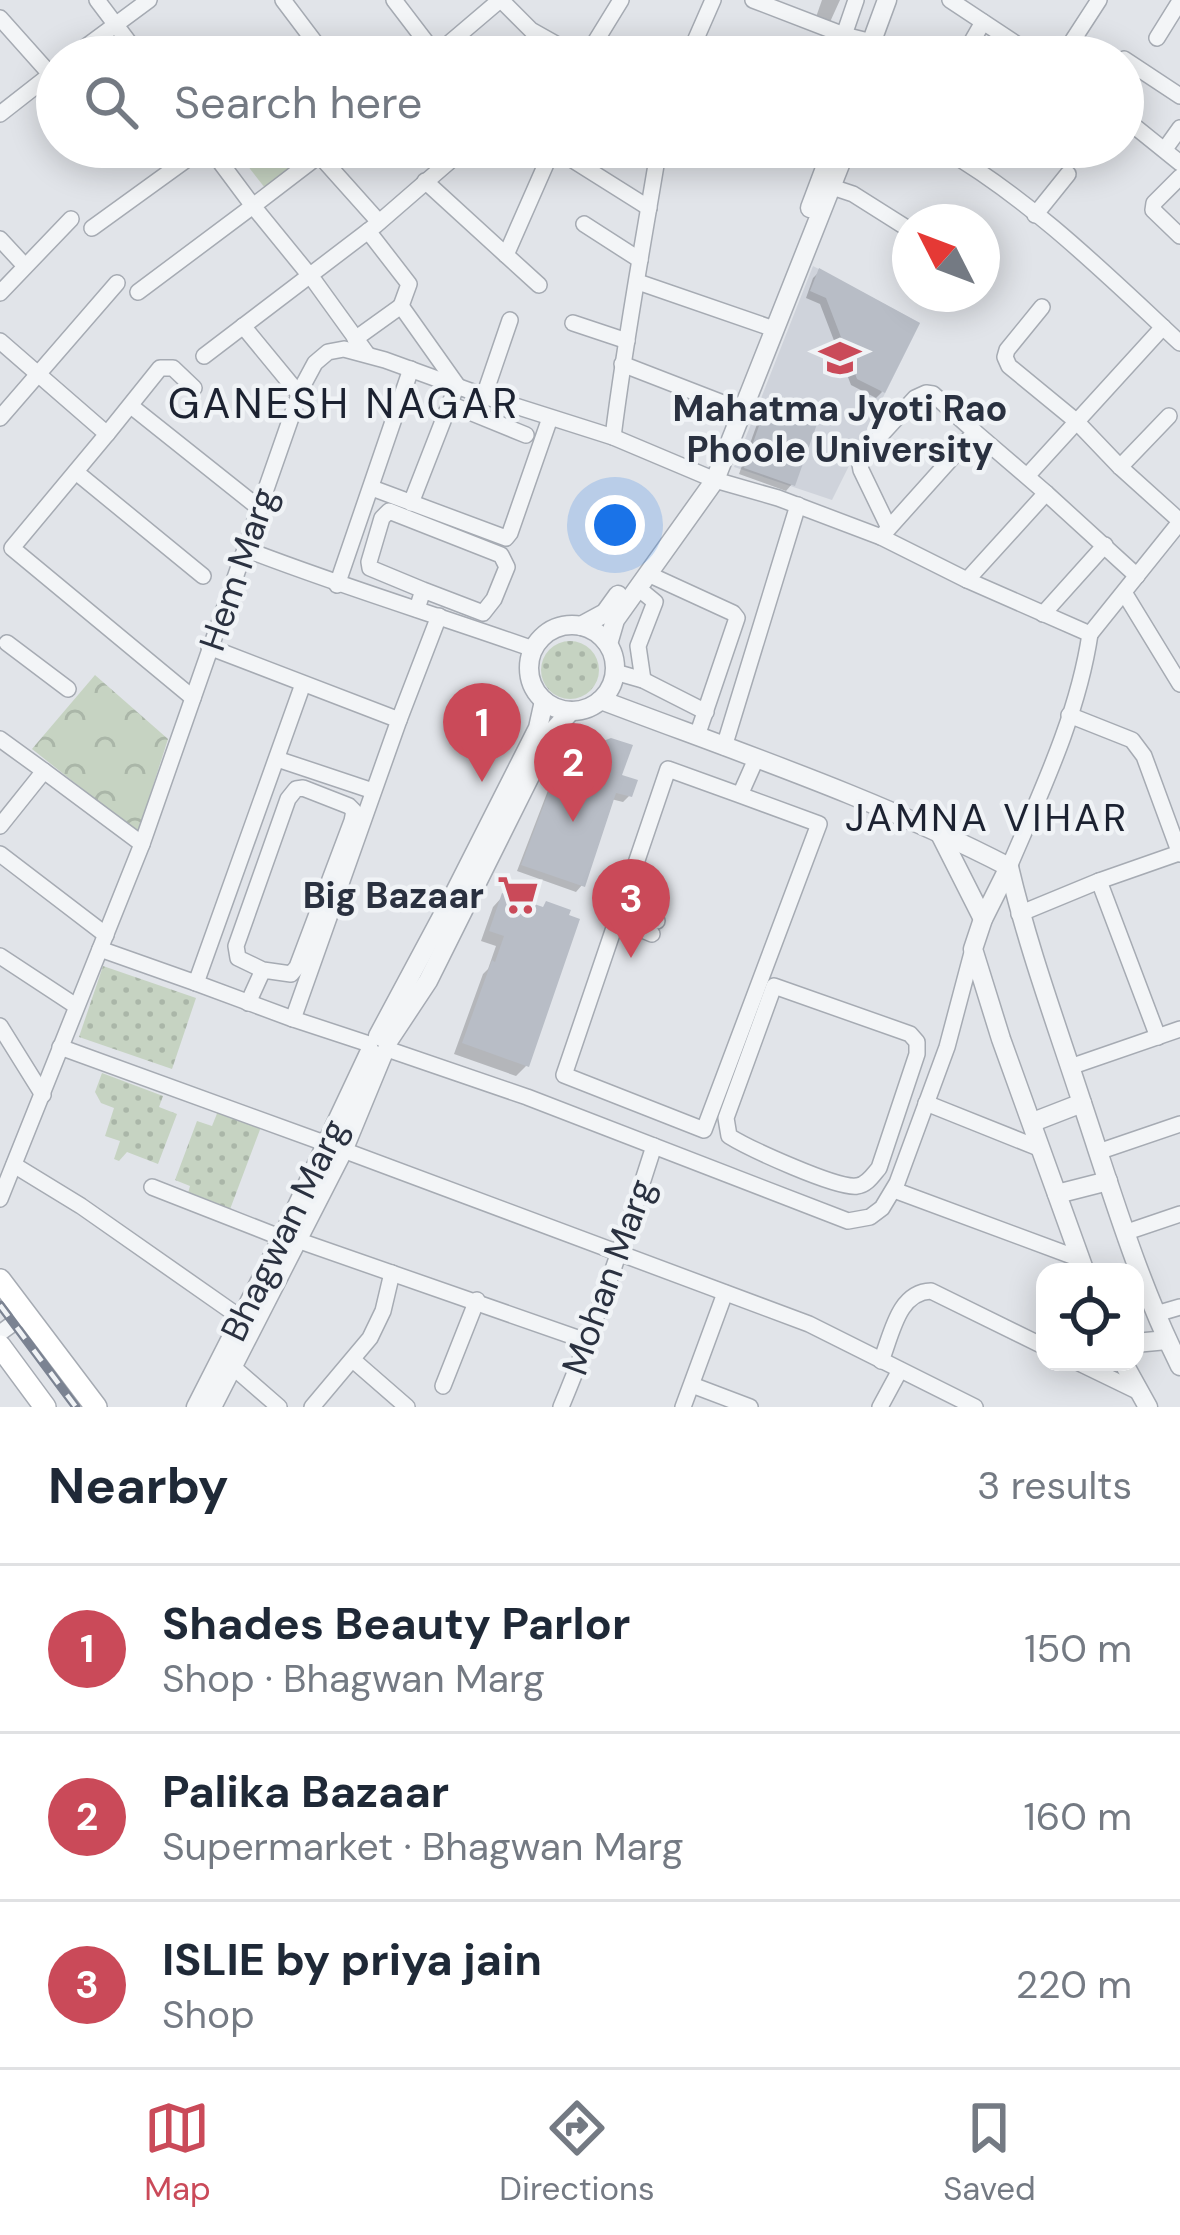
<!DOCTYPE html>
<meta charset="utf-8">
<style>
body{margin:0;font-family:"DM Sans",sans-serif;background:#f6f6f7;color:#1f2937}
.controls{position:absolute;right:36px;bottom:36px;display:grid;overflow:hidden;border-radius:24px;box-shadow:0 6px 30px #0003}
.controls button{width:108px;height:108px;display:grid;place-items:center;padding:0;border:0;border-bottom:3px solid #e0e1e3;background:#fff;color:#1f2937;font:60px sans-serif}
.compass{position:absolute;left:892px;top:204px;width:108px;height:108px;border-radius:50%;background:#fff;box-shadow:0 6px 30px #0003;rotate:312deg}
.you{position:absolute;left:615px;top:525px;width:42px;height:42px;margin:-30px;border:9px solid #fff;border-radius:50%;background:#1a73e8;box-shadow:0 0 0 18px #1a73e833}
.badge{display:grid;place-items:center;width:78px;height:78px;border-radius:50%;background:#ca4a59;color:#fff;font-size:39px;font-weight:700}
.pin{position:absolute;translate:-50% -99px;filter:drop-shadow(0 3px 6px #0008)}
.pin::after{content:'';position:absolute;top:63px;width:42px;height:36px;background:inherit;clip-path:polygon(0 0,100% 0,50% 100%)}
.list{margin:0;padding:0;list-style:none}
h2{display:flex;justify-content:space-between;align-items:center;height:156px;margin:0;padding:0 48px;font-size:51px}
h2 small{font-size:39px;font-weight:400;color:#747a83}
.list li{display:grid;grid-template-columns:78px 1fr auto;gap:36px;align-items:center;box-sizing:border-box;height:168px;padding:0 48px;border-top:3px solid #e0e1e3}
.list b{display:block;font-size:45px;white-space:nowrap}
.list p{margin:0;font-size:39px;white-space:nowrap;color:#747a83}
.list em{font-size:39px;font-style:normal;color:#747a83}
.icon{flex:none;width:66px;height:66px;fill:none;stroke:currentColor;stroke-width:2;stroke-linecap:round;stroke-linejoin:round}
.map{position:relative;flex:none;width:1180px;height:1407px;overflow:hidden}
.search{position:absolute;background:#fff;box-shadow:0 6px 30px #0003;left:36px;right:36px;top:36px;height:132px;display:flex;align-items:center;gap:30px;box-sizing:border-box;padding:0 42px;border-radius:66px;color:#747a83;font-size:45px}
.sheet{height:660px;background:#fff}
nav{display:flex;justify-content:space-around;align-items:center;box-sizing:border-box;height:168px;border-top:3px solid #e0e1e3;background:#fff;font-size:33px;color:#747a83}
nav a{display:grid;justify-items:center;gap:6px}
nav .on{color:#ca4a59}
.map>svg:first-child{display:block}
</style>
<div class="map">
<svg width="1180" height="1407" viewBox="0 0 1180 1407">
<defs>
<pattern id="grass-dots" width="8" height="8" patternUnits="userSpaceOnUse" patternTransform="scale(3)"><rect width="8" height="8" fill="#c6d3c2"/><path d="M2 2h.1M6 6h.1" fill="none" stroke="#aab6a8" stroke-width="1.8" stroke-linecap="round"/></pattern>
<pattern id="park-crowns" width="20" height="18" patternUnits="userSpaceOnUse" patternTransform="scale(3)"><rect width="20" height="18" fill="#c6d3c2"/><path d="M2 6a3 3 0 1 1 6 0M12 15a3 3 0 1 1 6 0" fill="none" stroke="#aab6a8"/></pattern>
</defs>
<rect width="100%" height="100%" fill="#e1e4e9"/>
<polygon fill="#cfd3db" points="813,266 920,323 832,500 734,467"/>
<g fill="url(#grass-dots)">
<circle cx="570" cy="670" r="29"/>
<polygon points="103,966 196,998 172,1069 79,1037"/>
<polygon points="102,1073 163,1096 159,1107 177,1114 158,1164 127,1152 119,1161 114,1159 120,1141 105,1136 114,1108 101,1103 95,1092"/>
<polygon points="218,1111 261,1127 229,1212 187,1197 190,1186 175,1180 197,1121 212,1126"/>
</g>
<polygon fill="url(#park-crowns)" points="95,675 168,739 138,833 32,749"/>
<polygon fill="#c6d3c2" points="251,147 316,147 317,148 265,188 240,156"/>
<g fill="#0003">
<polygon points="822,0 840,0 830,22 816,17"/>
<polygon points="819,272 882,392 876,398 851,385 820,304 806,298 813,278"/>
<polygon points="766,410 792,484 786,491 739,474 760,416"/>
<polygon points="564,760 618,777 629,796 623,802 611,799 582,885 576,892 517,871 557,767"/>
<polygon points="503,896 526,1066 516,1076 454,1054 483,974 488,969 496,946 481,941 493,907"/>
</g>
<g fill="#b8bdc6">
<polygon points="819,268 920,323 885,393 857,379 826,298 810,291"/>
<polygon points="766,406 817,424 795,486 744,468"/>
<polygon points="611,738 633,745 622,775 638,780 632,797 616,793 585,887 521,865 562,757"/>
<polygon points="502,893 543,907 546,901 571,910 569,915 580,919 529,1067 462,1043 492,960 495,962 504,936 489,931"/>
</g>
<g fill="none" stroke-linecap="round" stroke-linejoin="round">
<g stroke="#a6abb3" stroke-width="18">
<g id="minor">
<polyline points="97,0 140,57"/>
<polyline points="283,0 326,57"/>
<polyline points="394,0 436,55"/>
<polyline points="501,0 531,30 579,57"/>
<polyline points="753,0 844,35 884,45"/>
<polyline points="950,0 1036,57"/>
<polyline points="0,18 50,74"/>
<polyline points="844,35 856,0"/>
<polyline points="1157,38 1180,1"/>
<polyline points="72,57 149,0"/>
<polyline points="433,57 500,0"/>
<polyline points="586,57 621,0"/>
<polyline points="688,57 713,0"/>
<polyline points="963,57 983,22"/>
<polyline points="1062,57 1099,0"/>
<polyline points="1124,59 1180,96"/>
<polyline points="0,114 55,71"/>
<polyline points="1123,117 1180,163"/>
<polyline points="330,147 253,206 315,282 367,354"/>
<polyline points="552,147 649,208"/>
<path d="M940 147C1029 198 1105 273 1180 343"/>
<polyline points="1165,149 1180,128"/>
<polyline points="320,156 379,222"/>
<polyline points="1180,177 1154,203 1153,210 1180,236"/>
<polyline points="425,181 506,255 553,148"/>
<polyline points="832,187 853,194 910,230"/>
<polyline points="1035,215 1068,174"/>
<polyline points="584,224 640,260"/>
<polyline points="92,228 204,147"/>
<polyline points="368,231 409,284 401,306"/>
<polyline points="0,239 24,265"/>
<polyline points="506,255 539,285"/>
<polyline points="638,282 774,329"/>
<polyline points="138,292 253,206 209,147"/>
<polyline points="0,293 71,219"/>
<polyline points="1042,307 1007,350 1005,357 1009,366 1076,421 1120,467 1180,521"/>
<polyline points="573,323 627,341"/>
<polyline points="243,326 299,394"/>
<polyline points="355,339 401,306 457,385 411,503"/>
<polyline points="0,341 107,434 12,548 193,698"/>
<polyline points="204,356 376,225 466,147"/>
<polyline points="622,364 733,407"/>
<polyline points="484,396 510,320"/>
<polyline points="450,404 526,435"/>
<polyline points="131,406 259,508"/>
<polyline points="0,418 117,283"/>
<polyline points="107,434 160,368 173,368 194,388"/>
<path d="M613 437C625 340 643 244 659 147"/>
<polyline points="1120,467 1169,416"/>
<polyline points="76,472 203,576"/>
<polyline points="1028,475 1163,327"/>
<polyline points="372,488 506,538 510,533 550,418"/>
<polyline points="1046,493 1137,576"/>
<polyline points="881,537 889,528 975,432 933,394 926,393 915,398 859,459 861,470 889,528"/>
<path d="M245 549C340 586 437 615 533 649"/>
<polyline points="648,574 733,613 737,618 697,736"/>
<polyline points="967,580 1046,493 975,432"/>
<polyline points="337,585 411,369"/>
<polyline points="638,588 655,602 638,646 643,680"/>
<polyline points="1125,594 1180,684"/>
<polyline points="417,609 423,590 370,568 369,562 382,518 389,511 501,555 507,567 494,599 483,613 423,590"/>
<polyline points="1043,614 1105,545"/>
<polyline points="1090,634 1180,522"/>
<polyline points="7,643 68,689"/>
<polyline points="209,647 399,720 439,616"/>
<polyline points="615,672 643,680 706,712"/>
<polyline points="1069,715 1132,740 1144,756 1180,854"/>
<polyline points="0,739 44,771 0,826"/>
<polyline points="724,747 798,505"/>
<polyline points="277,759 373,791"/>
<polyline points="44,771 142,844"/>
<polyline points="740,795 819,824 704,1130 564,1075 668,769 740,795 756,759"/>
<polyline points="0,854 106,935"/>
<polyline points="1099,881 1158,1037"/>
<polyline points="622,905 657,921"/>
<polyline points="1019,914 1099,881 1179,853"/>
<polyline points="617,919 652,934"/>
<polyline points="100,949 196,983 303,684"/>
<polyline points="0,956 76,1006"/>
<polyline points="196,983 293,1019 369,1044"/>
<path d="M774 986 910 1034 917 1042V1054L879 1168C873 1175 867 1185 857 1186 837 1189 748 1148 729 1136L726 1118Z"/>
<polyline points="248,1003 263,970 238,958 236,946 288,799 296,789 303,788 349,806 354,811 352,821 297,967 291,974 263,970"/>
<polyline points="293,1019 399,720"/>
<polyline points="0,1026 43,1095"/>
<polyline points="60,1047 327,1144 809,1324 975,1407"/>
<polyline points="387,1049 527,1097 848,1221 870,1217 882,1208 897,1183 947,1047 973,949"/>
<polyline points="1070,1067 1180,1029"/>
<polyline points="926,1103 1041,1149"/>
<polyline points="1098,1152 1180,1124"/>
<polyline points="14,1165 81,1206 241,1318"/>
<polyline points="152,1187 282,1238 297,1240 589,1342"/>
<polyline points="894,1190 1080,1259"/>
<path d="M0 1199 142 844 301 389 315 363 328 352 344 349 385 360 484 396 613 437 715 480 778 498 881 537 967 580 1090 634C1078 715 1041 792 1009 867"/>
<polyline points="1127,1232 1180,1214"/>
<polyline points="1156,1314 1180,1307"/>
<polyline points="0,1333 26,1314"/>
<polyline points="353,1360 407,1407"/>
<path d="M881 1361C892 1334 898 1292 931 1291L1045 1347"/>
<polyline points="1077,1362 1141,1393"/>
<polyline points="233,1367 279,1407"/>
<polyline points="692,1385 750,1407"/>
<polyline points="443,1386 477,1300"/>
<polyline points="312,1407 370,1338 383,1311 392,1273"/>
<path d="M561 1407C597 1321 626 1234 654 1146"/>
<polyline points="683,1407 725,1293"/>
<polyline points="880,1407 900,1370"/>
</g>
</g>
<g stroke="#a6abb3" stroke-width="21">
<g id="tertiary">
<polyline points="866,57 887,0"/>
<polyline points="810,208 833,147"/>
<circle cx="572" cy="668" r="43"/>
<polyline points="581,626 605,613 618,595"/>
<polyline points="608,644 615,620 715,480 847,147"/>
<path d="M601 700C738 752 878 799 1009 867 1028 948 1057 1026 1083 1106 1112 1193 1139 1284 1180 1366"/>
<polyline points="939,832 983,919"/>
<polyline points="1009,867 983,919 973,949 1001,1039 1085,1272"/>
<polyline points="378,1036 454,894 538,728 544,701"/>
<polyline points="387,1043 428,981 552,732 571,711"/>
<polyline points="1033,1122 1082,1103"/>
<polyline points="1057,1194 1108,1181"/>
<polyline points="1135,1343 1167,1340"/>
<polyline points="1123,1362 1148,1407"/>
<polyline points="196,1407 282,1238 370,1051"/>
<polyline points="212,1407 343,1151 383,1054"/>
</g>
</g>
<g stroke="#a6abb3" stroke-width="24">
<g id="secondary">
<polyline points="0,1280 96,1407"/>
<polyline points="0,1346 45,1407"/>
</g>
</g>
<use href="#minor" stroke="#f3f5f7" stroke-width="15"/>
<use href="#tertiary" stroke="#f3f5f7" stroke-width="18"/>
<use href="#secondary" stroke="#fff" stroke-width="21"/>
<g stroke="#7b8392" stroke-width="9">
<polyline id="rail" points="0,1305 76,1407"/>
</g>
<use href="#rail" stroke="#f0f3f6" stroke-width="4.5" stroke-dasharray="14" stroke-linecap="butt"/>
</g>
<defs>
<g id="university-bare" transform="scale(3.24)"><path d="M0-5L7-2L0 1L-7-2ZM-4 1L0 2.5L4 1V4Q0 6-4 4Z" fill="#ca4a59" stroke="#f0f3f6" stroke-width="2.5" paint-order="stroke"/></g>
<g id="supermarket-bare" transform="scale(3.24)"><path d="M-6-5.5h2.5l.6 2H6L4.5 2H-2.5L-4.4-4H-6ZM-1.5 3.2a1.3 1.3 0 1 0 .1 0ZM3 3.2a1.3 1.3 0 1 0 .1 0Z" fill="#ca4a59" stroke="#f0f3f6" stroke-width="2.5" paint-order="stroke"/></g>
</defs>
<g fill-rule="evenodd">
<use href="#university-bare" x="840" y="358"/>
<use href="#supermarket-bare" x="518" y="895"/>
</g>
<g text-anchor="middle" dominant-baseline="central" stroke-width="9" stroke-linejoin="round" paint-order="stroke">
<g font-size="36" font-weight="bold" fill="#2a3140" stroke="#f0f3f6">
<text x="840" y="408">Mahatma Jyoti Rao<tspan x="840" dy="41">Phoole University</tspan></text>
<text x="484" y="895" text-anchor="end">Big Bazaar</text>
</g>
<g font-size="36" fill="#2a3140" stroke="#f0f3f6">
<text transform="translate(238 569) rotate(-71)">Hem Marg</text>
<text transform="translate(284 1230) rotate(-64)">Bhagwan Marg</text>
<text transform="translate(608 1277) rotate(-70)">Mohan Marg</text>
</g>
<g font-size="39" letter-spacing="3" fill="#1c2231" stroke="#f0f3f6">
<text x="987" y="817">JAMNA VIHAR</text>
</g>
<g font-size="42" letter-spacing="3" fill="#1c2231" stroke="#f0f3f6">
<text x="344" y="403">GANESH NAGAR</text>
</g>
</g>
</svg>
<div class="controls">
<button><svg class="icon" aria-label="locate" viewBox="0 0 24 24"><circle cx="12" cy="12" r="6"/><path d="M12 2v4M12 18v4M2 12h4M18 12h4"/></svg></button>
</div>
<svg class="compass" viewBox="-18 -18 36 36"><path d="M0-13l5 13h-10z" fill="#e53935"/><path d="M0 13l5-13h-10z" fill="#747a83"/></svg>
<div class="you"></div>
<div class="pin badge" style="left:482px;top:782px">1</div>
<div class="pin badge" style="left:573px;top:822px">2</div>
<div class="pin badge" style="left:631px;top:958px">3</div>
<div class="search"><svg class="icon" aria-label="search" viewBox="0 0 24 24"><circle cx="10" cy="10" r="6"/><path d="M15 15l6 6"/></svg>Search here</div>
</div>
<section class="sheet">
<h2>Nearby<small>3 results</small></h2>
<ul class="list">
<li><span class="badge">1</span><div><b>Shades Beauty Parlor</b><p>Shop · Bhagwan Marg</p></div><em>150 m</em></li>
<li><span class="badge">2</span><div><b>Palika Bazaar</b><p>Supermarket · Bhagwan Marg</p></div><em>160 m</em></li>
<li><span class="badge">3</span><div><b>ISLIE by priya jain</b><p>Shop</p></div><em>220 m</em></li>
</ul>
</section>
<nav>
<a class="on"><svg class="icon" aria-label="map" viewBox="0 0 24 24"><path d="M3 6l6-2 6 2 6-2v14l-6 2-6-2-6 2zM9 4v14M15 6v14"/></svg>Map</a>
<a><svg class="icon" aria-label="directions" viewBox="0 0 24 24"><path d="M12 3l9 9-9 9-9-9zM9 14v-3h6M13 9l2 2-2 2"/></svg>Directions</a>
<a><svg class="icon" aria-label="saved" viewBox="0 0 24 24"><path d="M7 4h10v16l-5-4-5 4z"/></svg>Saved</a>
</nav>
